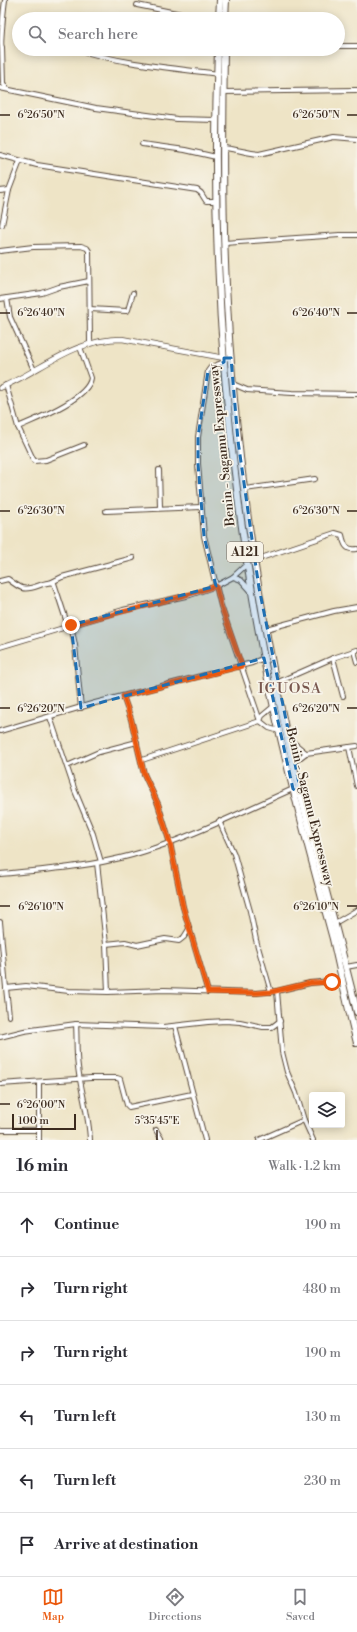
<!DOCTYPE html>
<meta charset="utf-8">
<style>
body{margin:0;font-family:"Libre Bodoni",serif;background:#f2f2f3;color:#2b2b33}
.controls{position:absolute;right:12px;bottom:12px;display:grid;overflow:hidden;border-radius:4px;box-shadow:0 2px 10px #0003}
.controls button{width:36px;height:36px;display:grid;place-items:center;padding:0;border:0;border-bottom:1px solid #e1e1e2;background:#fff;color:#2b2b33;font:20px sans-serif}
.scale{position:absolute;left:12px;bottom:10px;width:64px;box-sizing:border-box;padding-left:4px;border:2px solid #3b2a1e;border-top:0;font-size:11px;line-height:14px;white-space:nowrap;color:#3b2a1e;-webkit-text-stroke:3px #f7f3e8;paint-order:stroke}
.stop{position:absolute;width:12px;height:12px;margin:-9px;border:3px solid #ea580c;border-radius:50%;background:#fff}
.stop.end{background:#ea580c;border-color:#fff;box-shadow:0 1px 4px #0008}
.list{margin:0;padding:0;list-style:none}
h2{display:flex;justify-content:space-between;align-items:center;height:52px;margin:0;padding:0 16px;font-size:17px}
h2 small{font-size:13px;font-weight:400;color:#7c7c81}
.list li{display:grid;grid-template-columns:26px 1fr auto;gap:12px;align-items:center;box-sizing:border-box;height:64px;padding:0 16px;border-top:1px solid #e1e1e2}
.list b{display:block;font-size:15px;white-space:nowrap}
.list em{font-size:13px;font-style:normal;color:#7c7c81}
.icon{flex:none;width:22px;height:22px;fill:none;stroke:currentColor;stroke-width:2;stroke-linecap:round;stroke-linejoin:round}
.map{position:relative;flex:none;width:357px;height:1140px;overflow:hidden}
.search{position:absolute;background:#fff;box-shadow:0 2px 10px #0003;left:12px;right:12px;top:12px;height:44px;display:flex;align-items:center;gap:10px;box-sizing:border-box;padding:0 14px;border-radius:22px;color:#7c7c81;font-size:15px}
.sheet{height:436px;background:#fff}
nav{display:flex;justify-content:space-around;align-items:center;box-sizing:border-box;height:56px;border-top:1px solid #e1e1e2;background:#fff;font-size:11px;color:#7c7c81}
nav a{display:grid;justify-items:center;gap:2px}
nav .on{color:#ea580c}
.map>svg:first-child{display:block}
</style>
<div class="map">
<svg width="357" height="1140" viewBox="0 0 357 1140">
<rect width="100%" height="100%" fill="#f7f3e8"/>
<filter id="ink" filterUnits="userSpaceOnUse"><feTurbulence type="fractalNoise" baseFrequency=".025" numOctaves="2"/><feDisplacementMap in="SourceGraphic" scale="8" xChannelSelector="R" yChannelSelector="G"/><feConvolveMatrix kernelMatrix="1 2 1 2 8 2 1 2 1" color-interpolation-filters="sRGB"/></filter>
<filter id="wash" filterUnits="userSpaceOnUse"><feTurbulence type="fractalNoise" baseFrequency=".012" numOctaves="4" result="noise"/><feDisplacementMap in="SourceGraphic" scale="16" xChannelSelector="R" yChannelSelector="G"/><feGaussianBlur stdDeviation="0.9" result="paint"/><feColorMatrix in="noise" values="0 0 0 0 0 0 0 0 0 0 0 0 0 0 0 0 0 1.4 0 .05"/><feComposite in="paint" operator="in"/></filter>
<g filter="url(#wash)">
<rect width="100%" height="100%" fill="#eee4c6"/>
</g>
<g filter="url(#ink)">
<g fill="none" stroke-linecap="round" stroke-linejoin="round">
<g stroke="#564637" stroke-width="6">
<g id="minor">
<path d="M5 0C4 7 0 44 2 47L3 83 7 89"/>
<polyline points="137,5 206,19"/>
<polyline points="338,46 357,46"/>
<path d="M76 49C121 64 171 68 219 74"/>
<polyline points="0,88 96,108 177,119 216,120"/>
<polyline points="223,92 357,90"/>
<polyline points="142,144 185,150 216,157"/>
<path d="M224 148C236 149 247 153 259 154L334 137 357 139"/>
<polyline points="0,155 37,165 197,190 201,193 206,201 216,201"/>
<polyline points="0,191 9,190"/>
<polyline points="2,225 9,190 20,161"/>
<polyline points="224,243 340,235 357,235"/>
<polyline points="0,251 33,247 81,246 87,248 89,251 90,342"/>
<polyline points="7,298 10,317 34,370"/>
<polyline points="0,299 42,293 59,287 89,281"/>
<polyline points="90,309 126,311 128,310 133,293"/>
<polyline points="224,362 211,367 208,371 198,437 198,464 204,536 221,606 260,721 269,728 279,731"/>
<polyline points="233,384 247,390 292,393 357,394"/>
<polyline points="6,385 18,427 34,461 46,460 84,445"/>
<path d="M18 427C36 419 88 399 91 378L80 347"/>
<polyline points="159,470 160,507"/>
<polyline points="245,489 315,479"/>
<polyline points="106,511 201,507"/>
<path d="M255 560 335 533 342 535C344 544 346 551 357 549"/>
<polyline points="233,577 241,580 251,591"/>
<path d="M0 581 8 579C12 582 17 586 22 588 33 591 45 580 54 583L68 626"/>
<polyline points="52,582 62,577 133,558"/>
<polyline points="71,625 75,645 81,708"/>
<polyline points="266,629 334,611 357,607"/>
<polyline points="0,647 123,610 190,595 216,586 233,577 247,564"/>
<polyline points="354,651 357,662"/>
<polyline points="333,658 343,696"/>
<polyline points="276,683 333,658 357,650"/>
<polyline points="123,696 131,719 144,774 158,804 170,843 183,907 208,992"/>
<polyline points="50,717 75,791 93,834 101,862"/>
<polyline points="0,731 95,703 252,663 264,658"/>
<polyline points="288,738 306,753"/>
<polyline points="349,747 357,786"/>
<polyline points="142,760 260,721 262,716 274,706"/>
<polyline points="293,763 306,753 357,746"/>
<polyline points="67,766 99,752 137,742"/>
<polyline points="219,821 234,854 250,911 256,940 271,992"/>
<polyline points="97,863 106,944 108,992"/>
<path d="M0 874C44 870 89 867 132 855 186 840 241 812 293 789L295 790"/>
<polyline points="0,922 6,988 26,986 69,991 108,992 164,990 257,993 277,991 310,983 343,980"/>
<polyline points="335,923 357,910"/>
<polyline points="106,944 125,942 137,945 165,939 179,941 184,937 189,929"/>
<polyline points="346,967 357,965"/>
<polyline points="6,988 9,1016"/>
<polyline points="277,991 282,1052 287,1072 296,1093 304,1120 313,1140"/>
<path d="M76 1024C77 1038 76 1053 78 1067 81 1092 89 1115 90 1140"/>
<polyline points="175,1026 205,1140"/>
<polyline points="0,1037 24,1031 76,1024 163,1027 208,1022 226,1021 240,1022 263,1027 272,1027 280,1021"/>
<polyline points="39,1082 39,1140"/>
<polyline points="0,1084 91,1078 117,1078 120,1079 127,1105 129,1107 192,1094"/>
<polyline points="0,1130 38,1130"/>
<polyline points="156,1130 162,1140"/>
<polyline points="259,1140 304,1120"/>
</g>
</g>
<g stroke="#564637" stroke-width="6">
<path id="tertiary" d="M0 388C42 370 74 339 122 339L224 358H231"/>
</g>
<g stroke="#564637" stroke-width="8">
<g id="trunk">
<polyline points="219,19 220,0"/>
<polyline points="225,19 226,0"/>
<path d="M218 49C210 253 225 458 264 659 282 753 308 846 333 939 341 974 348 1008 357 1043"/>
<path d="M224 49C223 127 222 206 226 285 232 417 250 554 276 684 297 794 331 903 357 1012"/>
</g>
</g>
<use href="#minor" stroke="#fff" stroke-width="4"/>
<use href="#tertiary" stroke="#fff" stroke-width="4.5"/>
<use href="#trunk" stroke="#fff" stroke-width="6"/>
</g>
</g>
<g fill="none" stroke-linecap="round" stroke-linejoin="round" filter="url(#ink)">
<path stroke="#ea580c" stroke-width="5" d="M71 625C119 612 169 602 216 586L221 606 242 666 123 696 131 719 144 774 158 804 170 843 183 907 208 992 257 993 271 992 310 983 332 982"/>
</g>
<path fill="#1f6fb2" fill-opacity="0.2" stroke="#1f6fb2" stroke-width="3" stroke-dasharray="8 5" stroke-linejoin="round" d="M224 358H231L238 441 259 588 301 793 293 789 264 658 81 708 71 625 216 586 204 536 198 464V437L208 371 224 362Z"/>
<path fill="none" stroke="#3b2a1e" stroke-width="1.5" d="M0 115H10M347 115H357M0 313H10M347 313H357M0 511H10M347 511H357M0 708H10M347 708H357M0 906H10M347 906H357M0 1104H10M157 1130V1140"/>
<g text-anchor="middle" dominant-baseline="central" stroke-width="3.5" stroke-linejoin="round" paint-order="stroke">
<rect fill="#f7f3e8" stroke="#73665b" stroke-width="1" x="227" y="542" width="36" height="20" rx="3"/>
<g font-size="12" font-weight="bold" fill="#3b2a1e">
<text x="245" y="552">A121</text>
</g>
<g font-size="13" fill="#3b2a1e" stroke="#f7f3e8">
<text transform="translate(222 445) rotate(-96)">Benin - Sagamu Expressway</text>
<text transform="translate(310 807) rotate(76)">Benin - Sagamu Expressway</text>
</g>
<g font-size="15" letter-spacing="1" fill="#79584f" stroke="#f7f3e8">
<text x="290" y="688">IGUOSA</text>
</g>
</g>
<g font-size="10" text-anchor="middle" fill="#3b2a1e" stroke="#f7f3e8" stroke-width="3.5" stroke-linejoin="round" paint-order="stroke">
<text x="41" y="118">6°26'50"N</text>
<text x="316" y="118">6°26'50"N</text>
<text x="41" y="316">6°26'40"N</text>
<text x="316" y="316">6°26'40"N</text>
<text x="41" y="514">6°26'30"N</text>
<text x="316" y="514">6°26'30"N</text>
<text x="41" y="712">6°26'20"N</text>
<text x="316" y="712">6°26'20"N</text>
<text x="41" y="910">6°26'10"N</text>
<text x="316" y="910">6°26'10"N</text>
<text x="41" y="1108">6°26'00"N</text>
<text x="157" y="1124">5°35'45"E</text>
</g>
</svg>
<div class="controls">
<button><svg class="icon" aria-label="layers" viewBox="0 0 24 24"><path d="M12 4l9 5-9 5-9-5zM3 14l9 5 9-5"/></svg></button>
</div>
<div class="scale">100 m</div>
<div class="stop" style="left:332px;top:982px"></div>
<div class="stop end" style="left:71px;top:625px"></div>
<div class="search"><svg class="icon" aria-label="search" viewBox="0 0 24 24"><circle cx="10" cy="10" r="6"/><path d="M15 15l6 6"/></svg>Search here</div>
</div>
<section class="sheet">
<h2>16 min<small>Walk · 1.2 km</small></h2>
<ul class="list">
<li><svg class="icon" aria-label="ahead" viewBox="0 0 24 24"><path d="M12 20V5M6 11l6-6 6 6"/></svg><div><b>Continue</b></div><em>190 m</em></li>
<li><svg class="icon" aria-label="right" viewBox="0 0 24 24"><path d="M7 20v-9h11M14 6l5 5-5 5"/></svg><div><b>Turn right</b></div><em>480 m</em></li>
<li><svg class="icon" aria-label="right" viewBox="0 0 24 24"><path d="M7 20v-9h11M14 6l5 5-5 5"/></svg><div><b>Turn right</b></div><em>190 m</em></li>
<li><svg class="icon" aria-label="left" viewBox="0 0 24 24"><path d="M17 20v-9H6M10 6l-5 5 5 5"/></svg><div><b>Turn left</b></div><em>130 m</em></li>
<li><svg class="icon" aria-label="left" viewBox="0 0 24 24"><path d="M17 20v-9H6M10 6l-5 5 5 5"/></svg><div><b>Turn left</b></div><em>230 m</em></li>
<li><svg class="icon" aria-label="arrive" viewBox="0 0 24 24"><path d="M6 21V4h12l-3 4 3 4H6"/></svg><div><b>Arrive at destination</b></div></li>
</ul>
</section>
<nav>
<a class="on"><svg class="icon" aria-label="map" viewBox="0 0 24 24"><path d="M3 6l6-2 6 2 6-2v14l-6 2-6-2-6 2zM9 4v14M15 6v14"/></svg>Map</a>
<a><svg class="icon" aria-label="directions" viewBox="0 0 24 24"><path d="M12 3l9 9-9 9-9-9zM9 14v-3h6M13 9l2 2-2 2"/></svg>Directions</a>
<a><svg class="icon" aria-label="saved" viewBox="0 0 24 24"><path d="M7 4h10v16l-5-4-5 4z"/></svg>Saved</a>
</nav>
